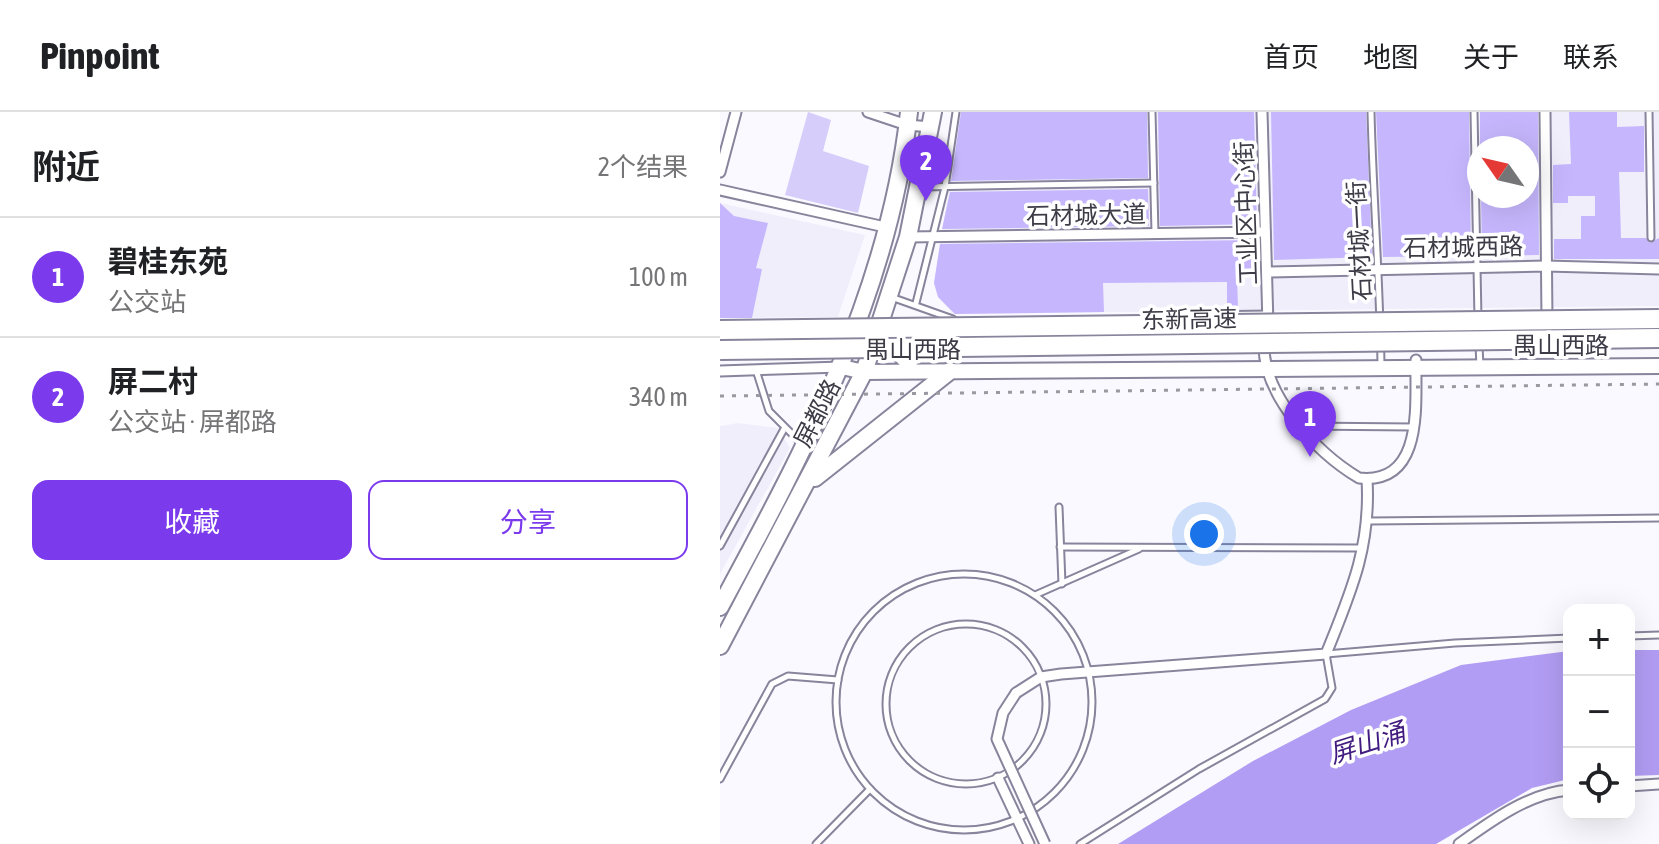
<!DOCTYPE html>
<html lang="zh">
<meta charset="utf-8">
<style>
body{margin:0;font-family:"Asap Condensed","Noto Sans SC",sans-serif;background:#f2f2f2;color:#202124}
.controls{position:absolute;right:24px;bottom:24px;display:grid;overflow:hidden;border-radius:16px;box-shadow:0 8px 32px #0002}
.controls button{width:72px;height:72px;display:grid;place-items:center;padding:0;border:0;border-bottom:2px solid #e0e0e0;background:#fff;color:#202124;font:40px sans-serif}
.compass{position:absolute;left:747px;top:24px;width:72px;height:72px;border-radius:50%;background:#fff;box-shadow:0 8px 32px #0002;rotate:304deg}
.you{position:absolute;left:484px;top:422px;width:28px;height:28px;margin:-20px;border:6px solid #fff;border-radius:50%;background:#1a73e8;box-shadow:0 0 0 12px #1a73e833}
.badge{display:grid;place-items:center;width:52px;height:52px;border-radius:50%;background:#7c3aed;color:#fff;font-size:26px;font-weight:700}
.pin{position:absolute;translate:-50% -66px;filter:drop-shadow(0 2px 4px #0008)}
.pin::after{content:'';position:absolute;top:42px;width:28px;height:24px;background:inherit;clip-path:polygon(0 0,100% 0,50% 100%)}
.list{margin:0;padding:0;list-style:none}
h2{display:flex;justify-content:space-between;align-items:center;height:104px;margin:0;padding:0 32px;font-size:34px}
h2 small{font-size:26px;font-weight:400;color:#757577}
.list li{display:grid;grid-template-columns:52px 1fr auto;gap:24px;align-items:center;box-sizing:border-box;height:120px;padding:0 32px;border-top:2px solid #e0e0e0}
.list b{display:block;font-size:30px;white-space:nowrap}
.list p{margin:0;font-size:26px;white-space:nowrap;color:#757577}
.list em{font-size:26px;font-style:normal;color:#757577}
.actions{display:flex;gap:16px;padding:24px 32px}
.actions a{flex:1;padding:18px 0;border:2px solid #7c3aed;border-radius:16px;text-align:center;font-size:28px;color:#7c3aed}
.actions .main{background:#7c3aed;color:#fff}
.icon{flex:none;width:44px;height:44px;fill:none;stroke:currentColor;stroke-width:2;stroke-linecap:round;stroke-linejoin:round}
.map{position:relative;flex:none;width:939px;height:732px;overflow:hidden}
header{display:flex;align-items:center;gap:48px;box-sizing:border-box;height:112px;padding:0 40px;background:#fff;border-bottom:2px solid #e0e0e0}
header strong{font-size:38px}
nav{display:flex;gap:44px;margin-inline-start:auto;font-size:28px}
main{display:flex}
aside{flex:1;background:#fff}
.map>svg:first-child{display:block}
</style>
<header>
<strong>Pinpoint</strong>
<nav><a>首页</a><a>地图</a><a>关于</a><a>联系</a></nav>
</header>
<main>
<aside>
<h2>附近<small>2个结果</small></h2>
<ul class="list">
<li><span class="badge">1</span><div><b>碧桂东苑</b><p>公交站</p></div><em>100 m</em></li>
<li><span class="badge">2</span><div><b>屏二村</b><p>公交站 · 屏都路</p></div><em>340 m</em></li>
</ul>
<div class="actions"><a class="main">收藏</a><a>分享</a></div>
</aside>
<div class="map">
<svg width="939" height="732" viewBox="0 0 939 732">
<rect width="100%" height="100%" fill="#faf9ff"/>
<g fill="#f1eefc" fill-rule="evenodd">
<path d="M241 0H939V194L233 202 218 185 214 171ZM759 36H807V84H759Z"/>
<polygon points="0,91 145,123 118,205 0,206"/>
<polygon points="18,311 58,316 70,336 0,462 0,314"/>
</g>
<polygon fill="#d6cdfa" points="88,0 111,8 103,39 149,54 138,101 65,83"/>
<g fill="#b29df4">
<polygon points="909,538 939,538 939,663 909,664"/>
<polygon points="849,539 849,667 812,676 716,732 398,732 533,649 631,598 741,553"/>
</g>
<g fill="#c6b6fd">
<polygon points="241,0 427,0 428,66 231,69"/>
<polygon points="438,0 534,0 537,112 440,114"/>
<polygon points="551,0 646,0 652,145 554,148"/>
<polygon points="656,0 749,0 751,144 663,145"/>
<polygon points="760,0 818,0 819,143 762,144 761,84 807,84 807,36 760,36"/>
<polygon points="849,0 897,0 897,15 924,14 924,60 899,60 901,126 926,126 930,131 939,126 939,147 834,147 834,127 861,127 861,104 875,104 875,84 848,84 848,91 833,91 833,53 851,52"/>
<polygon points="428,77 429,114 222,117 230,80"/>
<polygon points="0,91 14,104 48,111 36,156 42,157 32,206 0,206"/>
<polygon points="536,128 536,162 517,162 518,197 507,197 507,170 383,171 384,200 235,202 218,185 214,171 220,132"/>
</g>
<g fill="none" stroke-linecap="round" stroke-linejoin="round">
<g stroke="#88849c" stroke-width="9">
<g id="service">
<polyline points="432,0 435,121"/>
<path d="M651 0C653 85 660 170 661 254"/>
<polyline points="754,0 758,207"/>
<polyline points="929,0 931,126"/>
<polyline points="201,75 434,71"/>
<polyline points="171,185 233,207"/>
<polyline points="196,191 225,75 236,0"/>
<polyline points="479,203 549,202"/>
<polyline points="759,233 760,255"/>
<polyline points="36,258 49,299 81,331"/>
<polyline points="582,314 693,315"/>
<polyline points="339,395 342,472"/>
<polyline points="649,409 939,406"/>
<polyline points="0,434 64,317"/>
<polyline points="340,435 642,436"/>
<circle cx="244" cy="590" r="128"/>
<polyline points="315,483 419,437"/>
<circle cx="246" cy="592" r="80"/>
<polyline points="909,524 939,523"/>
<polyline points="0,667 52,572 68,564 118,568"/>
<polyline points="96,732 150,677"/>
<polyline points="360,732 479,657 605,587 612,576 606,542 735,531 849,526"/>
</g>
</g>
<g stroke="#88849c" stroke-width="13">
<g id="minor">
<polyline points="148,0 187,13 211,15"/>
<polyline points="542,0 548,213"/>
<polyline points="825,0 827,209"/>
<polyline points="0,60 16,0"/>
<polyline points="0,78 165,115"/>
<polyline points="188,125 545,120"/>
<polyline points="547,160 826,154 939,157"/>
<path d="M544 231C542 283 597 341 639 366 705 373 695 291 696 248"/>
<polyline points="0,259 121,255"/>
<path d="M296 581 321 565 341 562 606 542C631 480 651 435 647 367"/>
<polyline points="278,666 309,732"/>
<polyline points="909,674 939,672"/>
<path d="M739 732C771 709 809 681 849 678"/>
</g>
</g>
<g stroke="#88849c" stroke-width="18">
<polyline id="primary" points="122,255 144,260 939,254"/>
</g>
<g stroke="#88849c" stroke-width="20">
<g id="trunk">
<polyline points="168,229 189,251"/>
<polyline points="95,366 230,259"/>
<path d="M0 495C85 338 169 181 189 0"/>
<polyline points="0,534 144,260 188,125 213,0"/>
</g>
</g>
<use href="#service" stroke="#fff" stroke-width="5"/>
<use href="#minor" stroke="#fff" stroke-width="9"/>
<use href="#primary" stroke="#fff" stroke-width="14"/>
<use href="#trunk" stroke="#fff" stroke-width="16"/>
<polyline stroke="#9a98a1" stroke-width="3" stroke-dasharray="4 8" stroke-linecap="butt" points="0,284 939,272"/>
<g stroke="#88849c" stroke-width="13" stroke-linecap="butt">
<polyline id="minor-bridge" points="296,581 283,601 277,627 325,732"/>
</g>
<g stroke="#88849c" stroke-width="22" stroke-linecap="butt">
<g id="motorway-bridge">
<polyline points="0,218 939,207"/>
<polyline points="0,238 939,226"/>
</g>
</g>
<use href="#minor-bridge" stroke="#fff" stroke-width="9"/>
<use href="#motorway-bridge" stroke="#fff" stroke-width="18"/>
</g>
<g text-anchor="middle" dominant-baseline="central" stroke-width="7" stroke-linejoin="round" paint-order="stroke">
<g font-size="24" fill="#3d3b46" stroke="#fff">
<text transform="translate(526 101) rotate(-92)">工业区中心街</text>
<text transform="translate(366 103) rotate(-1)">石材城大道</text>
<text transform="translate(639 129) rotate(-93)">石材城一街</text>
<text transform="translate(743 135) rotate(-1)">石材城西路</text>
<text transform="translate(469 207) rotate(-1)">东新高速</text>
<text x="841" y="233">禺山西路</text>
<text x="193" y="237">禺山西路</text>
<text transform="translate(97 301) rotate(-63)">屏都路</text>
</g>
<g font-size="26" font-style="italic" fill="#411b7f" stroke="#fff">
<text transform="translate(647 631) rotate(-18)">屏山涌</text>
</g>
</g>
</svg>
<div class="controls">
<button>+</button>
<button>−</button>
<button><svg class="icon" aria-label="locate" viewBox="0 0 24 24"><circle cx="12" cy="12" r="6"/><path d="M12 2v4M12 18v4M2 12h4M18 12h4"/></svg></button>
</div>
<svg class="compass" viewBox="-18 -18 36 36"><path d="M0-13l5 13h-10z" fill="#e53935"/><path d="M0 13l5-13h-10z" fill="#757577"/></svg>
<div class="you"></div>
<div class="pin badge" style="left:590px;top:345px">1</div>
<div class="pin badge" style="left:206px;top:89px">2</div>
</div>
</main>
